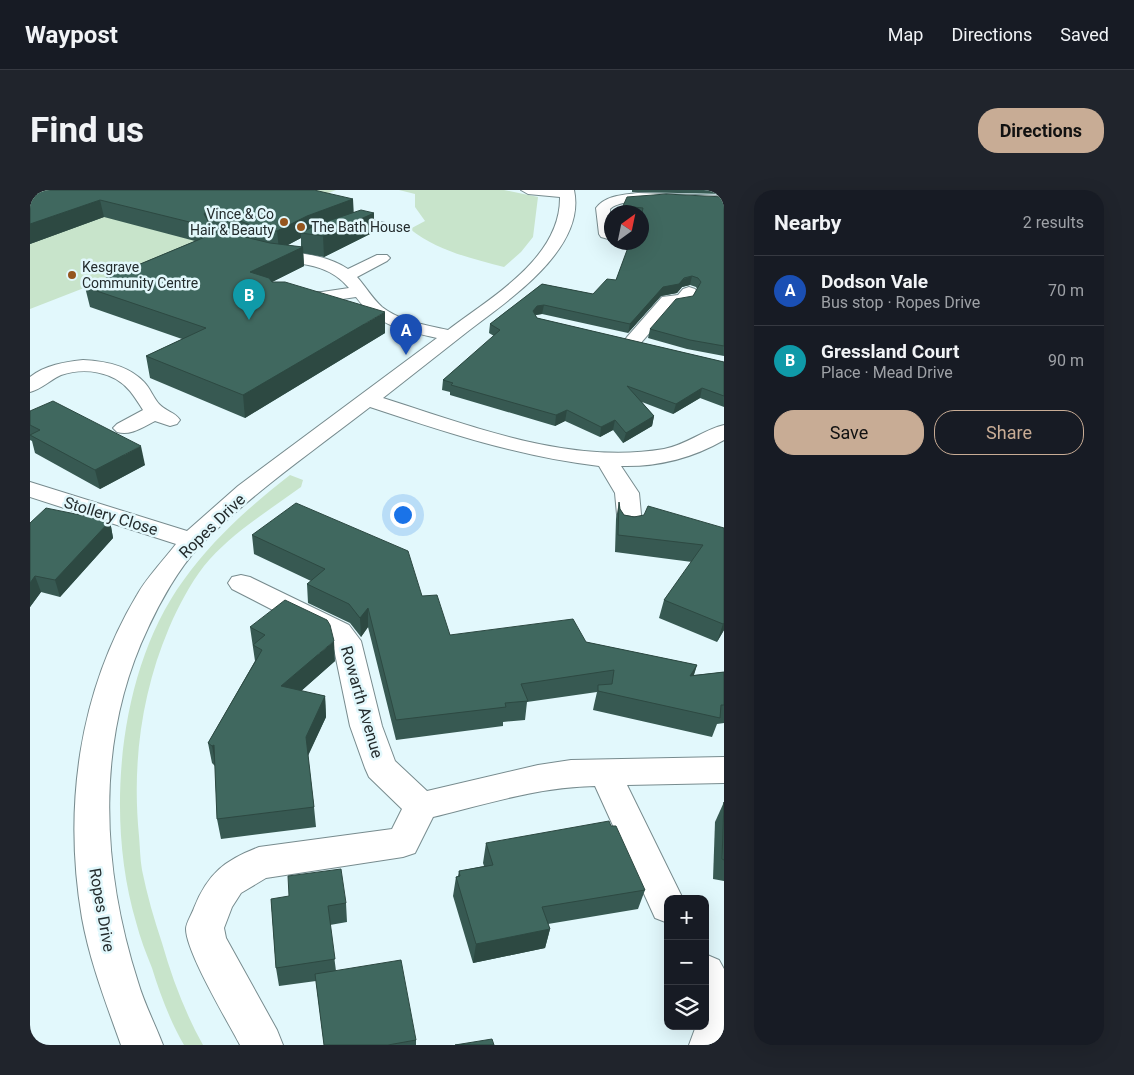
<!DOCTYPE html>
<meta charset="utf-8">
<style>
body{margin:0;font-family:Roboto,sans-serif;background:#20242c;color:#f1f3f6}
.controls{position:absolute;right:15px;bottom:15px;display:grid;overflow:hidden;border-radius:10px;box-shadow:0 5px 20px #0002}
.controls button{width:45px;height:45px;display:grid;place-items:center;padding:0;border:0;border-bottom:1px solid #363941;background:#171b24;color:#f1f3f6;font:25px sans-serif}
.compass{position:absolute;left:574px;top:15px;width:45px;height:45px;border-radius:50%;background:#171b24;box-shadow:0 5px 20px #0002;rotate:33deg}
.you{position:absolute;left:372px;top:324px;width:18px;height:18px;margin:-12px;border:4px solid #fff;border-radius:50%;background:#1a73e8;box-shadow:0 0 0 8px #1a73e833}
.badge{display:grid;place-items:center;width:32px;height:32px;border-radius:50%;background:#c8ac95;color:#fff;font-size:16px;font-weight:700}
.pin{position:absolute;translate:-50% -41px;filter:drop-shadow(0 1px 2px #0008)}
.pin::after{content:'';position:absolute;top:26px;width:18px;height:15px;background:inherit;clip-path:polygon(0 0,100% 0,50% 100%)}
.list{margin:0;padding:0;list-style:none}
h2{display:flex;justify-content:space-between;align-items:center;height:65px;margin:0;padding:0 20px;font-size:21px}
h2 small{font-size:16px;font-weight:400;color:#9ea1a6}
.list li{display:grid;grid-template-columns:32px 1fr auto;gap:15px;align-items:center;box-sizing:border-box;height:70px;padding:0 20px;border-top:1px solid #363941}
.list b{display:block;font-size:19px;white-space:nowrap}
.list p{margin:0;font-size:16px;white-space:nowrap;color:#9ea1a6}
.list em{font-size:16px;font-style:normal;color:#9ea1a6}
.actions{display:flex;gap:10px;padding:15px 20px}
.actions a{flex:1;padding:11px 0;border:1px solid #c8ac95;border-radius:20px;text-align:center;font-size:18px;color:#c8ac95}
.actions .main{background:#c8ac95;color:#111}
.icon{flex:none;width:28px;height:28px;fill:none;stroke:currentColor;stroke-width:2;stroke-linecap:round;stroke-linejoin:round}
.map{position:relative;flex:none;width:694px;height:855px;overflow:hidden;border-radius:20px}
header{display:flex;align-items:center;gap:30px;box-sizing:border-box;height:70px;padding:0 25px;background:#171b24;border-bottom:1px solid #363941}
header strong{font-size:24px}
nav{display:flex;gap:28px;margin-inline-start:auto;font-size:18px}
.intro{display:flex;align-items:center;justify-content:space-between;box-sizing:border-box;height:120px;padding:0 30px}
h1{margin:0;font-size:35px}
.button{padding:12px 22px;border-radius:20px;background:#c8ac95;color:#111;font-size:18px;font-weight:700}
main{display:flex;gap:30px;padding:0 30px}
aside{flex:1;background:#171b24;border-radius:20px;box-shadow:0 5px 20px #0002}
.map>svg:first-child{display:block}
</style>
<header>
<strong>Waypost</strong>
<nav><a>Map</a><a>Directions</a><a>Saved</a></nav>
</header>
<div class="intro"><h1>Find us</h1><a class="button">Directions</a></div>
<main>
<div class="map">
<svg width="694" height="855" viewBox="0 0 694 855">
<rect width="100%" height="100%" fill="#e2f8fc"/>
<g fill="#c8e4cb">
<polygon points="0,0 306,0 0,119"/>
<path d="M369 0H474L508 7 503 47 491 62 474 77C440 68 408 61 380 39L395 31 385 17V4Z"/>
<path d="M260 285 273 290 271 297C237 322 201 343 174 376 160 394 148 417 139 438 111 504 102 575 109 646 110 657 110 669 112 680 117 705 124 729 132 753 142 788 155 823 173 855H154C140 831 130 804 122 778 116 763 110 748 106 732 75 628 88 480 153 391 183 349 220 316 260 285Z"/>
</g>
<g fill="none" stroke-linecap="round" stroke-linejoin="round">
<g stroke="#778b8e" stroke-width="2">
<g id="minor">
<path d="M491 0H544C557 59 477 111 437 142 409 164 381 186 353 208 442 236 539 275 634 259 656 255 673 240 694 235V250C663 268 627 277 591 276L609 303 612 335 609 340 600 342 591 340 588 335 585 303 569 276C490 267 415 242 340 217 282 262 219 305 168 358 149 378 130 412 118 438 65 549 71 677 108 792 114 813 125 834 133 855H91C76 813 60 772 52 728 33 617 49 502 107 405 117 387 133 371 146 354L0 307V292L157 341 208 296 407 148C373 140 347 136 326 107L292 112 256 110 254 106 256 102H292L319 98C296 70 263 75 231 67L228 64 231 61 236 59C264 63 294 63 318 79L347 65H357L360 68 357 71 327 87C336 97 342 108 352 117 370 131 396 135 418 140 461 107 531 68 530 7L498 4Z"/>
<path d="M608 3 694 6V14C671 12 596 4 580 19L582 50 571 47 569 44 566 18C576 5 593 5 608 3Z"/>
<polygon points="320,25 355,33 357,36 355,39 350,40 315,32 313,29"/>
<polygon points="659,97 665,99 667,102 659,114 643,116 609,155 603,156 597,155 594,151 597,147 632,107 648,105 653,99"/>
<path d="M53 170C74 171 98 175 114 192 120 198 123 207 129 214 135 221 145 222 150 230L147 234 140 236 125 231C113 237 101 246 87 242L83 238 87 234 113 220C109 214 105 207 100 201 84 181 54 177 31 185 20 190 12 199 0 202V187C15 175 35 172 53 170Z"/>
<path d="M211 385 220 387 319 435 331 451 352 536 365 571 397 601 508 575 541 570 694 567V593L597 595 653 709H638V733L625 728 565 596C509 597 456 614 403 627L385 663 373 667 236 688 211 703 202 717 194 738 196 748 247 840 253 855H210C198 832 156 762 156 739 156 733 162 724 164 718 178 683 195 670 229 657L362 639 372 619 339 587 335 578 320 536 303 454 299 449 202 399 198 393 202 387Z"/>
<polygon points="675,764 689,770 694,779 694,855 659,855 666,836 675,836"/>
</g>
</g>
<use href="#minor" fill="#fff" fill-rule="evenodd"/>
</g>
<g fill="#375952" fill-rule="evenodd">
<polygon points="602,0 694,0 694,4 602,2"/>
<path d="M0 2 323 9V22L344 23V42L294 67 273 63 274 76 242 92 355 143 215 228 120 188 116 166 152 149 60 117 55 97 165 51 74 27 0 54ZM271 48V57L257 55Z"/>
<polygon points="694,7 694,166 657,159 618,148 620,139 663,106 667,99 666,97 660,95 652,97 647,103 631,106 598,143 512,124 505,125 507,128 694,172 694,217 670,208 643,224 612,212 624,226 622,236 593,253 583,240 570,247 535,231 525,236 420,205 420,202 412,200 413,190 464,146 459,143 460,134 512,94 563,104 586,90 612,22 592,22 593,16"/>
<polygon points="0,221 115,275 70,299 5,263 2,251 0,250"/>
<polygon points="589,312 590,319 594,325 694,338 694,440 687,452 629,428 634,410 662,372 585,362 586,329"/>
<polygon points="80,331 83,348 30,407 11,402 0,417 0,333"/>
<polygon points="222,345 392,406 420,445 556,452 667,475 664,485 694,482 694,533 687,534 682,547 563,520 564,515 567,502 497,512 495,530 473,532 473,536 366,550 338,437 331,447 320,433 278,413 277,394 281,391 224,364"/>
<polygon points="220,437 305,471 271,501 295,506 296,527 278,566 284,617 286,637 191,649 187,629 185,576 182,573 178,553 225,471"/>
<polygon points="694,612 694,691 683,689 685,632"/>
<polygon points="456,653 615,700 608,719 518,734 520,739 515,758 443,773 423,706 426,687 428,686 429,681 454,676 453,673"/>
<polygon points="241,709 316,713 317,732 300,735 306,781 386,850 386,855 294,855 286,791 249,796 246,778"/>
</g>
<g fill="#2d4942">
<polygon points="323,9 324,27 271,43 271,48 249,60 247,41 277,26"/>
<polygon points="70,10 74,27 0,54 0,34"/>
<polygon points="178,18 180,36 174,24"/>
<polygon points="344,23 344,42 294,67 293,46"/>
<polygon points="273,57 274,76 222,102 220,82"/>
<polygon points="662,86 660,95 652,97 647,103 631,106 598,143 600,134 633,97"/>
<polygon points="514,115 512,124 506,125 503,121 507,116"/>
<polygon points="355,122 355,143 215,228 213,205"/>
<polygon points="672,198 670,208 643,224 646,214"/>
<polygon points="537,220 535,231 525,236 526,225"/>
<polygon points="624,226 622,236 593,253 596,243"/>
<polygon points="585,230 583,240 570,247 571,237"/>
<polygon points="111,256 115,275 70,299 65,280"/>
<polygon points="80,331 83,348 30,407 25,390"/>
<polygon points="5,386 11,402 0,417 0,393"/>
<polygon points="338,418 338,437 331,447 330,428"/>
<polygon points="694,433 694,440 687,452 693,434"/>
<polygon points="304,451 305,471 253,517 251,496"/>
<polygon points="667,475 660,495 660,486"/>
<polygon points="295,506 296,527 277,567 276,547"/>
<polygon points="184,555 186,577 182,556"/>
<polygon points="520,739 515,758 443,773 446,754"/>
</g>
<g fill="#40685f" stroke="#2d4942">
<polygon points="7,0 284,0 323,9 277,26 247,41 231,39 192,24 188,18 178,18 174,24 179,33 215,47 240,53 273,57 220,82 239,88 242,92 255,92 355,122 213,205 116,166 176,138 55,97 192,40 70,10 0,34 0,2"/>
<polygon points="636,4 694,7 694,156 660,150 620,139 646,109 663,106 671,92 668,88 662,86 654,88 649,94 633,97 600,134 514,115 507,116 503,121 507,128 694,172 694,206 672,198 646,214 597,196 624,226 596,243 585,230 571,237 537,220 526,225 421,195 423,193 413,190 470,140 460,134 512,94 563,104 577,89 586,90 600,52 612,52 612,23 613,18 593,16 597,7"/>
<polygon points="331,20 344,23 293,46 271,43 286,35"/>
<polygon points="23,211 111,256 65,280 0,245 10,240 0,235 0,221"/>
<polygon points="589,312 590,319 594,325 604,327 614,325 618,316 694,338 694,433 693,434 634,410 673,355 588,345"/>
<polygon points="266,313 378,361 392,406 407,405 420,445 543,429 556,452 667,475 660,486 694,482 694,515 691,515 690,528 568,501 568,495 582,494 584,480 491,494 498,511 475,513 476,517 366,530 338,418 330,428 319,414 277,394 295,379 222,345"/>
<polygon points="16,318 80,331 25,390 5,386 0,393 0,333"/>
<polygon points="255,410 297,430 300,435 304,451 251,496 295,506 276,547 284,617 187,629 184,555 182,556 178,553 232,460 223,455 235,445 220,437"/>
<polygon points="694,612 694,670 692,669"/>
<polygon points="579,631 581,636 586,636 615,700 512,717 520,739 446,754 426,687 430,686 429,681 463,675 456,653"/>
<polygon points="311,679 316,713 298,716 305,769 246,778 241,709 259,706 258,686"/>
<polygon points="371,770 386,850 358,855 294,855 285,784"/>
<polygon points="462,849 464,855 425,855"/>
</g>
<g fill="#95551e" stroke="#e2f8fc" stroke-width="2">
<circle cx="254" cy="32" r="5"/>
<circle cx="271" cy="37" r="5"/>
<circle cx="42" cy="85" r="5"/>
</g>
<g text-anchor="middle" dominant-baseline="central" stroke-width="5" stroke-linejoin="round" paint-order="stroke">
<g font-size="14" fill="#242c2d" stroke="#e2f8fc" text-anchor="start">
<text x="244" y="24" text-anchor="end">Vince &amp; Co<tspan x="244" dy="16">Hair &amp; Beauty</tspan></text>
<text x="281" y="37">The Bath House</text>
<text x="52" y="77">Kesgrave<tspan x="52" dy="16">Community Centre</tspan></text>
</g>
<g font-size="16" fill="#242c2d" stroke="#e2f8fc">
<text transform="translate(81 326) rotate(17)">Stollery Close</text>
<text transform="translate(182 336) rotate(-44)">Ropes Drive</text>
<text transform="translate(332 512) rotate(74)">Rowarth Avenue</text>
<text transform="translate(72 720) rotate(80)">Ropes Drive</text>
</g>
</g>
</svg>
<div class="controls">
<button>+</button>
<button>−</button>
<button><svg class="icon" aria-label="layers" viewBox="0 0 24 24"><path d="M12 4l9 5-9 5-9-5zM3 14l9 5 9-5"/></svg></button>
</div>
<svg class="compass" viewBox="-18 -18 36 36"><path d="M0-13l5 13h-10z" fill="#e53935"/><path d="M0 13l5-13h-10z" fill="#9ea1a6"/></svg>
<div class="you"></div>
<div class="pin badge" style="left:376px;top:165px;background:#1a4fb4">A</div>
<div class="pin badge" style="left:219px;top:130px;background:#0f9aa8">B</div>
</div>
<aside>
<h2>Nearby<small>2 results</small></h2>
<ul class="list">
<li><span class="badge" style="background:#1a4fb4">A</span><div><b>Dodson Vale</b><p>Bus stop · Ropes Drive</p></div><em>70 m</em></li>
<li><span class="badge" style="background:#0f9aa8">B</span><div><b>Gressland Court</b><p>Place · Mead Drive</p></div><em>90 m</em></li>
</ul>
<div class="actions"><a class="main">Save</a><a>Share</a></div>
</aside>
</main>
